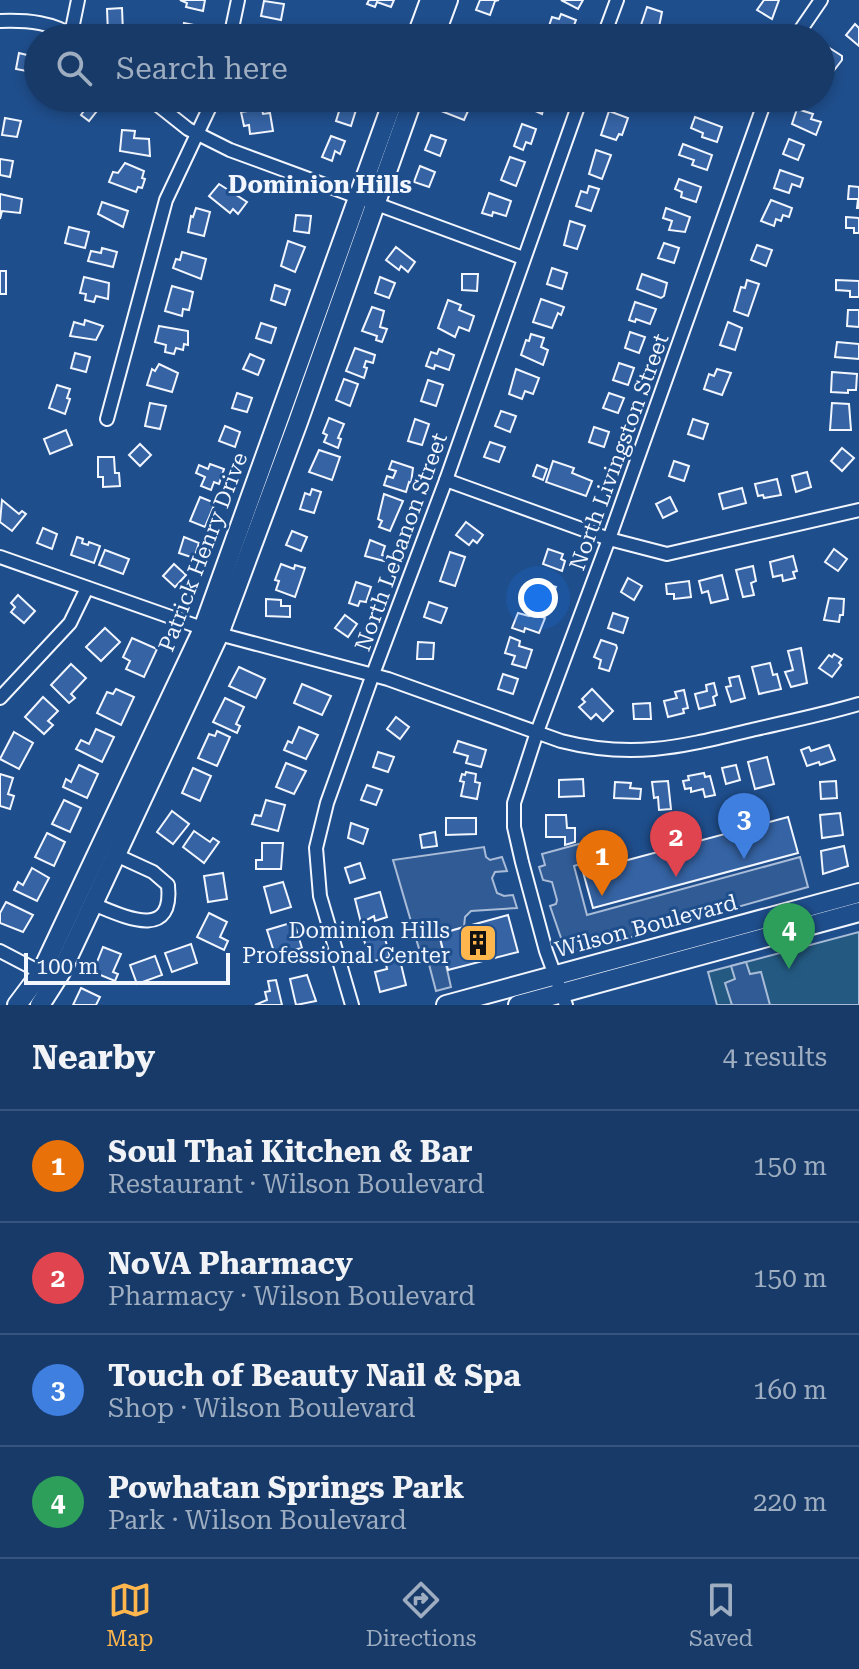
<!DOCTYPE html>
<meta charset="utf-8">
<style>
body{margin:0;font-family:"Roboto Serif",serif;background:#20416f;color:#f1f3f6}
.scale{position:absolute;left:24px;bottom:20px;width:206px;box-sizing:border-box;padding-left:8px;border:4px solid #f2f6ff;border-top:0;font-size:22px;line-height:28px;white-space:nowrap;color:#f2f6ff;-webkit-text-stroke:6px #1f4e8c;paint-order:stroke}
.you{position:absolute;left:538px;top:598px;width:28px;height:28px;margin:-20px;border:6px solid #fff;border-radius:50%;background:#1a73e8;box-shadow:0 0 0 12px #1a73e833}
.badge{display:grid;place-items:center;width:52px;height:52px;border-radius:50%;background:#ffb74d;color:#fff;font-size:26px;font-weight:700}
.pin{position:absolute;translate:-50% -66px;filter:drop-shadow(0 2px 4px #0008)}
.pin::after{content:'';position:absolute;top:42px;width:28px;height:24px;background:inherit;clip-path:polygon(0 0,100% 0,50% 100%)}
.list{margin:0;padding:0;list-style:none}
h2{display:flex;justify-content:space-between;align-items:center;height:104px;margin:0;padding:0 32px;font-size:34px}
h2 small{font-size:26px;font-weight:400;color:#9eadc0}
.list li{display:grid;grid-template-columns:52px 1fr auto;gap:24px;align-items:center;box-sizing:border-box;height:112px;padding:0 32px;border-top:2px solid #36547d}
.list b{display:block;font-size:30px;white-space:nowrap}
.list p{margin:0;font-size:26px;white-space:nowrap;color:#9eadc0}
.list em{font-size:26px;font-style:normal;color:#9eadc0}
.icon{flex:none;width:44px;height:44px;fill:none;stroke:currentColor;stroke-width:2;stroke-linecap:round;stroke-linejoin:round}
.map{position:relative;flex:none;width:859px;height:1005px;overflow:hidden}
.search{position:absolute;background:#173a69;box-shadow:0 4px 12px #0003;left:24px;right:24px;top:24px;height:88px;display:flex;align-items:center;gap:20px;box-sizing:border-box;padding:0 28px;border-radius:44px;color:#9eadc0;font-size:30px}
.sheet{height:552px;background:#173a69}
nav{display:flex;justify-content:space-around;align-items:center;box-sizing:border-box;height:112px;border-top:2px solid #36547d;background:#173a69;font-size:22px;color:#9eadc0}
nav a{display:grid;justify-items:center;gap:4px}
nav .on{color:#ffb74d}
.map>svg:first-child{display:block}
</style>
<div class="map">
<svg width="859" height="1005" viewBox="0 0 859 1005">
<rect width="100%" height="100%" fill="#1f4e8c"/>
<polygon fill="#245a82" stroke="#a8bbd7" stroke-width="2" points="859,932 859,1005 717,1005 708,972"/>
<g fill="#305b95" stroke="#a8bbd7" stroke-width="2">
<polygon points="608,836 606,856 574,866 587,915 800,857 808,887 582,951 568,947 561,938 550,906 556,904 557,900 552,882 543,880 539,867 545,865 542,854"/>
<polygon points="484,847 486,857 490,860 502,857 507,871 495,872 492,878 497,893 504,896 513,895 517,908 471,911 465,917 464,927 439,934 451,987 436,991 426,953 420,952 393,860"/>
<polygon points="746,962 750,974 761,972 770,1005 732,1005 725,983 735,979 731,966"/>
</g>
<g fill="#3563a3" stroke="#f2f6ff" stroke-width="2">
<polygon points="180,0 205,0 203,11 186,7 187,3"/>
<polygon points="369,0 394,0 391,7 377,2 375,7 367,4"/>
<polygon points="480,0 499,0 495,1 490,15 476,10"/>
<polygon points="561,0 583,0 578,9"/>
<polygon points="764,0 779,0 772,19 757,10"/>
<polygon points="264,1 284,4 281,20 261,16"/>
<polygon points="647,7 662,12 657,37 639,31"/>
<polygon points="122,8 123,33 108,34 107,9"/>
<polygon points="561,14 576,20 569,38 546,35 552,17 559,19"/>
<polygon points="184,23 199,26 197,38 181,38"/>
<polygon points="855,24 859,28 859,46 846,35"/>
<polygon points="472,26 486,32 484,38 467,38"/>
<polygon points="368,28 382,33 381,38 364,38"/>
<polygon points="828,47 842,56 842,60 829,77 831,78 825,91 821,89 821,57"/>
<polygon points="19,53 35,57 32,72 16,69"/>
<polygon points="87,98 99,98 104,102 89,121 81,115 86,108 82,105"/>
<polygon points="446,98 461,103 459,108 468,111 464,120 441,111"/>
<polygon points="522,98 546,98 542,114 520,104"/>
<polygon points="709,98 729,98 725,109 710,104 712,99"/>
<polygon points="341,105 356,110 351,126 336,121"/>
<polygon points="262,109 263,114 270,113 273,131 250,134 249,125 244,126 241,112"/>
<polygon points="797,109 813,114 811,119 821,122 816,135 792,124"/>
<polygon points="609,111 628,118 622,135 619,134 616,140 601,135"/>
<polygon points="695,117 722,127 717,142 702,137 703,133 691,128"/>
<polygon points="5,118 21,121 17,137 2,135"/>
<polygon points="522,124 536,129 531,144 526,142 523,150 514,146"/>
<polygon points="122,130 135,131 134,138 149,139 150,156 120,151"/>
<polygon points="431,135 446,140 440,156 425,150"/>
<polygon points="331,136 345,141 340,154 335,151 332,161 322,157"/>
<polygon points="789,139 804,145 798,160 783,154"/>
<polygon points="683,144 712,155 707,170 692,165 694,160 679,155"/>
<polygon points="596,150 611,155 602,179 589,174"/>
<polygon points="510,157 525,162 516,186 501,180"/>
<polygon points="0,159 13,161 10,177 0,175"/>
<polygon points="125,163 144,171 142,178 145,179 142,188 138,187 136,192 109,182 113,172 118,173"/>
<polygon points="420,166 435,172 429,187 414,182"/>
<polygon points="780,170 803,178 800,187 792,184 789,193 774,188"/>
<polygon points="679,179 701,187 696,202 681,197 682,192 675,189"/>
<polygon points="219,184 247,202 238,214 233,209 230,213 209,196"/>
<polygon points="589,186 599,189 591,211 576,206 581,191 587,193"/>
<polygon points="849,186 859,187 859,208 857,208 858,199 848,199"/>
<polygon points="489,193 511,201 506,216 493,212 492,216 482,213"/>
<polygon points="0,194 22,199 20,213 2,211 0,219"/>
<polygon points="771,200 792,208 789,217 783,215 781,221 776,219 774,226 761,221"/>
<polygon points="102,202 128,211 123,227 98,214"/>
<polygon points="196,208 210,212 204,236 188,232 191,216 193,217"/>
<polygon points="666,208 690,217 685,232 669,230 672,221 663,218"/>
<polygon points="296,215 311,216 309,233 294,231"/>
<polygon points="846,217 859,218 859,233 854,233 854,228 846,228"/>
<polygon points="570,221 585,226 577,249 564,245"/>
<polygon points="69,227 89,232 85,248 65,243"/>
<polygon points="288,241 305,247 295,272 281,266"/>
<polygon points="664,243 679,248 674,263 658,258"/>
<polygon points="757,245 772,250 766,266 751,260"/>
<polygon points="396,247 415,262 408,272 401,266 399,270 386,260"/>
<polygon points="102,248 117,252 113,267 88,261 91,251 101,253"/>
<polygon points="182,252 206,259 201,279 173,268 176,259 180,260"/>
<polygon points="552,268 567,273 562,289 547,284"/>
<rect x="0" y="271" width="6" height="23"/>
<polygon points="462,274 478,274 477,291 462,290"/>
<polygon points="642,274 667,283 664,296 661,298 637,289"/>
<polygon points="84,277 109,283 108,299 96,296 94,302 85,300 86,294 80,293"/>
<polygon points="380,277 395,283 389,298 375,293"/>
<polygon points="747,280 759,284 748,316 734,311 741,287 745,288"/>
<polygon points="836,280 859,281 859,297 850,297 850,291 836,290"/>
<polygon points="275,285 290,290 285,305 271,300"/>
<polygon points="172,286 193,292 189,310 183,309 182,316 165,311"/>
<polygon points="541,299 564,307 561,315 558,313 552,328 533,322"/>
<polygon points="448,300 461,305 459,310 474,316 469,331 459,327 455,337 438,328"/>
<polygon points="635,302 656,309 650,324 636,319 635,322 629,320"/>
<polygon points="372,307 384,311 380,327 387,329 382,342 376,340 377,336 362,331"/>
<polygon points="848,310 859,310 859,327 847,326"/>
<polygon points="85,320 103,326 96,340 70,336 74,322 84,325"/>
<polygon points="728,322 742,328 735,350 720,345"/>
<polygon points="261,323 276,328 271,343 256,338"/>
<polygon points="159,326 188,331 188,345 184,344 183,350 176,348 174,354 165,352 166,345 155,342"/>
<polygon points="630,332 645,337 639,353 625,348"/>
<polygon points="531,334 544,338 541,347 548,350 543,365 521,355 526,340 529,341"/>
<polygon points="837,342 859,344 859,359 835,357"/>
<polygon points="355,348 375,355 373,363 366,361 364,367 367,368 364,378 346,371"/>
<polygon points="439,349 454,355 449,370 435,365 434,369 426,366 431,352 437,354"/>
<polygon points="75,353 90,357 86,372 71,368"/>
<polygon points="250,354 264,360 258,375 243,369"/>
<polygon points="619,363 634,368 628,385 613,380"/>
<polygon points="159,364 178,373 172,392 147,385 152,369 155,371"/>
<polygon points="516,369 539,378 533,394 525,391 522,399 509,394"/>
<polygon points="717,369 731,373 722,395 704,389 709,374 714,376"/>
<polygon points="832,372 857,374 856,390 848,390 848,393 831,392"/>
<polygon points="344,379 358,384 350,406 336,400"/>
<polygon points="428,380 443,385 436,406 421,401"/>
<polygon points="57,385 70,389 67,398 70,399 65,414 49,408"/>
<polygon points="237,393 252,398 247,412 232,408"/>
<polygon points="609,393 624,398 618,413 603,408"/>
<polygon points="150,403 166,406 160,429 145,426"/>
<polygon points="832,403 849,404 851,430 830,430"/>
<polygon points="501,411 516,416 510,432 495,426"/>
<polygon points="329,418 344,424 338,438 341,439 338,448 324,442 327,435 323,433"/>
<polygon points="415,419 429,424 422,445 408,441"/>
<polygon points="693,419 708,424 703,439 688,434"/>
<polygon points="225,426 240,432 235,447 219,441"/>
<polygon points="594,427 609,432 604,447 589,442"/>
<polygon points="66,430 72,445 50,454 44,439"/>
<polygon points="490,442 505,447 499,462 484,457"/>
<polygon points="140,444 151,455 140,466 129,455"/>
<polygon points="842,448 854,458 842,471 831,461"/>
<polygon points="319,450 340,457 332,480 309,472"/>
<polygon points="98,457 114,457 115,473 119,473 120,486 103,487 103,477 98,477"/>
<polygon points="392,461 413,468 411,483 409,482 406,492 384,485 387,476 393,478 396,471 389,469"/>
<polygon points="553,461 574,468 572,473 592,481 586,496 546,482"/>
<polygon points="674,461 689,466 684,481 669,476"/>
<polygon points="210,464 224,469 219,484 214,482 211,490 201,486 205,477 196,473 199,465 208,469"/>
<polygon points="537,465 547,469 543,480 533,476"/>
<polygon points="807,472 811,487 796,492 792,476"/>
<polygon points="777,479 781,495 764,498 763,495 758,496 755,484"/>
<polygon points="742,488 746,503 723,509 719,494"/>
<polygon points="312,489 321,492 314,513 300,509 305,493 310,495"/>
<polygon points="384,494 403,501 390,531 379,527 382,521 378,519"/>
<polygon points="200,497 215,503 205,527 190,521"/>
<polygon points="670,497 677,511 663,518 656,504"/>
<polygon points="2,500 19,514 22,511 26,514 12,531 0,522"/>
<polygon points="466,522 483,535 477,543 473,540 469,545 456,535"/>
<polygon points="43,528 57,534 52,549 37,543"/>
<polygon points="292,531 307,537 301,551 286,545"/>
<polygon points="77,537 83,539 82,543 88,545 89,542 100,546 94,563 71,555"/>
<polygon points="184,537 199,543 194,558 179,553"/>
<polygon points="370,540 385,546 382,555 385,556 384,561 365,556"/>
<polygon points="548,549 563,554 561,559 565,561 562,571 543,564"/>
<polygon points="834,549 847,559 838,571 825,562"/>
<polygon points="105,550 129,559 123,574 99,565"/>
<polygon points="450,552 465,557 455,586 440,581"/>
<polygon points="793,556 797,571 793,572 795,578 783,581 782,575 773,577 770,562"/>
<polygon points="174,564 186,575 175,587 163,576"/>
<polygon points="281,564 294,569 295,565 305,568 295,597 276,590 279,581 275,580"/>
<polygon points="753,566 756,581 751,583 754,595 743,597 736,570"/>
<polygon points="722,575 728,599 711,603 708,591 702,593 699,581"/>
<polygon points="628,578 642,586 634,600 621,592"/>
<polygon points="689,581 691,597 674,599 674,594 667,594 666,584"/>
<polygon points="356,582 371,587 366,602 360,601 358,606 349,603"/>
<polygon points="540,582 556,587 550,603 535,597"/>
<polygon points="18,595 35,611 24,623 11,612 15,607 11,603"/>
<polygon points="829,598 844,599 843,615 840,615 839,622 824,620"/>
<polygon points="266,599 281,600 281,606 290,606 290,617 266,616"/>
<polygon points="429,602 447,608 441,623 424,617"/>
<polygon points="518,613 529,616 530,613 545,618 539,633 525,628 524,632 512,628"/>
<polygon points="613,613 628,618 623,633 608,628"/>
<polygon points="345,615 357,624 348,637 335,628"/>
<polygon points="105,628 120,642 101,661 86,647"/>
<polygon points="510,637 520,641 519,646 532,650 526,668 512,664 515,656 505,653"/>
<polygon points="132,638 157,649 144,677 126,669 130,661 123,657"/>
<polygon points="601,640 616,645 617,648 609,671 599,668 601,660 594,657"/>
<polygon points="418,642 434,643 433,659 417,659"/>
<polygon points="801,648 807,683 791,687 785,672 793,670 788,651"/>
<polygon points="834,654 842,659 839,663 841,665 832,677 819,668 829,655 832,657"/>
<polygon points="770,663 773,675 777,674 781,689 759,694 752,667"/>
<polygon points="71,664 86,678 71,694 75,698 69,703 51,685"/>
<polygon points="239,667 265,679 256,698 229,686"/>
<polygon points="503,674 518,679 513,694 498,689"/>
<polygon points="739,676 745,698 731,702 726,687 731,686 729,678"/>
<polygon points="714,683 717,695 713,697 715,705 699,709 695,694 707,691 706,685"/>
<polygon points="302,684 331,696 322,715 294,703"/>
<polygon points="116,689 134,697 121,725 97,713 107,692 113,694"/>
<polygon points="592,689 613,711 603,721 596,714 591,719 579,707 585,702 582,699"/>
<polygon points="684,690 688,708 683,709 684,713 668,717 664,701 677,698 675,692"/>
<polygon points="43,697 58,711 48,721 53,725 44,734 25,717"/>
<polygon points="225,698 244,707 236,724 240,726 237,733 213,722"/>
<polygon points="650,703 651,719 634,719 633,704"/>
<polygon points="396,717 409,727 400,739 387,729"/>
<polygon points="299,727 318,735 306,759 284,750 288,741 292,743"/>
<polygon points="96,729 114,737 102,762 76,749 81,740 89,744"/>
<polygon points="217,731 230,737 217,766 198,758 209,734 215,736"/>
<polygon points="14,732 33,743 19,769 0,759"/>
<polygon points="458,741 486,750 481,767 466,763 468,756 454,752"/>
<polygon points="829,745 835,760 820,765 819,762 807,766 801,750 809,747 811,751"/>
<polygon points="378,752 394,757 388,772 373,767"/>
<polygon points="767,757 774,784 755,789 748,762"/>
<polygon points="286,763 306,771 294,794 276,787"/>
<polygon points="79,765 98,774 87,798 63,787 66,779 71,782"/>
<polygon points="736,765 740,780 726,784 722,768"/>
<polygon points="193,768 211,776 200,801 182,793"/>
<polygon points="466,772 476,774 475,782 480,783 477,799 461,796 464,782 460,781 462,774 465,775"/>
<polygon points="704,773 705,777 710,776 715,795 705,797 703,789 691,792 691,788 685,789 683,781 689,780 688,776"/>
<polygon points="0,774 13,778 8,794 14,796 10,809 0,806"/>
<polygon points="583,779 584,796 559,797 559,780"/>
<polygon points="668,781 671,809 659,810 658,797 654,798 652,782"/>
<polygon points="836,781 837,798 821,799 820,782"/>
<polygon points="615,782 631,783 630,788 641,789 640,799 614,798"/>
<polygon points="367,785 382,790 376,805 361,800"/>
<polygon points="64,800 81,808 70,832 52,824"/>
<polygon points="266,800 285,805 278,831 252,824 255,815 261,816"/>
<polygon points="172,811 189,824 173,844 157,832"/>
<polygon points="840,813 843,835 822,838 820,815"/>
<polygon points="546,815 566,815 567,828 575,828 575,842 565,845 565,837 546,837"/>
<polygon points="788,817 798,853 593,908 583,872"/>
<polygon points="446,818 476,818 476,834 446,835"/>
<polygon points="351,823 368,829 363,844 348,838"/>
<polygon points="194,831 210,842 213,838 219,842 204,863 183,847"/>
<polygon points="435,832 437,846 422,848 420,835"/>
<polygon points="47,833 65,842 54,866 35,857"/>
<polygon points="262,843 283,843 281,869 256,869 256,860 262,860"/>
<polygon points="844,846 848,866 823,874 821,851"/>
<polygon points="360,863 365,878 350,883 345,868"/>
<polygon points="32,868 49,878 37,901 14,890 18,882 23,885"/>
<polygon points="223,873 227,899 208,902 204,876"/>
<polygon points="283,882 291,907 271,913 264,887"/>
<polygon points="380,892 387,917 375,921 374,916 361,923 355,899"/>
<polygon points="6,902 33,915 23,932 0,923 0,913"/>
<polygon points="209,913 227,922 220,937 228,941 224,950 197,937"/>
<polygon points="508,915 518,952 448,970 439,934"/>
<polygon points="294,922 302,948 275,955 267,930"/>
<polygon points="383,931 390,957 370,962 363,936"/>
<polygon points="191,944 197,963 172,972 165,953"/>
<polygon points="103,947 121,954 113,972 118,974 115,981 93,972"/>
<polygon points="155,956 162,975 137,984 130,965"/>
<polygon points="400,960 406,985 380,992 375,972 387,969 386,964"/>
<polygon points="307,975 316,1001 296,1005 290,979"/>
<polygon points="276,980 282,1005 255,1005 267,1000 265,992 270,991 268,981"/>
<polygon points="81,988 100,997 96,1005 73,1005"/>
</g>
<g fill="none" stroke-linecap="round" stroke-linejoin="round">
<g stroke="#f2f6ff" stroke-width="16">
<g id="street">
<path d="M0 21C27 20 54 22 76 38"/>
<polyline points="71,34 78,0"/>
<polyline points="230,38 238,0"/>
<polyline points="603,38 617,0"/>
<polyline points="795,38 821,0"/>
<polyline points="149,98 188,129 230,150 523,258"/>
<polyline points="107,419 166,200 214,98"/>
<polyline points="446,480 609,539 667,554 859,510"/>
<path d="M0 557 219 634 388 679 561 741C635 760 684 746 756 729 791 721 825 714 859 704"/>
<polyline points="0,698 70,623 87,588"/>
<path d="M93 904C123 916 174 942 168 885L153 872 116 855"/>
<polyline points="0,951 46,975"/>
<polyline points="352,1005 320,896 316,848 327,803 373,674 446,480 581,98"/>
<polyline points="566,1005 546,951 522,862 514,827 514,803 537,732 609,539 766,98"/>
</g>
</g>
<g stroke="#f2f6ff" stroke-width="22">
<g id="secondary">
<polyline points="416,38 430,0"/>
<polyline points="434,38 448,0"/>
<polyline points="17,1005 41,973 203,629 394,98"/>
<polyline points="40,1005 61,972 93,904 219,634 298,422 413,98"/>
<polyline points="446,1005 859,893"/>
<polyline points="518,1005 859,912"/>
</g>
</g>
<use href="#street" stroke="#1f4e8c" stroke-width="12"/>
<use href="#secondary" stroke="#1f4e8c" stroke-width="18"/>
</g>
<defs>
<g id="building-square" transform="scale(2)"><rect x="-9" y="-9" width="18" height="18" rx="4" fill="#ffb74d" stroke="#1f4e8c"/><path d="M-4-6H4V6H1V3H-1V6H-4ZM-2.5-4.3h1.7v1.8h-1.7ZM.8-4.3h1.7v1.8H.8ZM-2.5-1h1.7V.8h-1.7ZM.8-1h1.7V.8H.8Z" fill="#111"/></g>
</defs>
<g fill-rule="evenodd">
<use href="#building-square" x="478" y="943"/>
</g>
<g text-anchor="middle" dominant-baseline="central" stroke-width="6" stroke-linejoin="round" paint-order="stroke">
<g font-size="22" fill="#f2f6ff" stroke="#1f4e8c">
<text transform="translate(619 452) rotate(-70)">North Livingston Street</text>
<text transform="translate(401 542) rotate(-70)">North Lebanon Street</text>
<text transform="translate(203 552) rotate(-69)">Patrick Henry Drive</text>
<text transform="translate(646 926) rotate(-15)">Wilson Boulevard</text>
</g>
<g font-size="22" fill="#f2f6ff" stroke="#1f4e8c" text-anchor="end">
<text x="450" y="930">Dominion Hills<tspan x="450" dy="25">Professional Center</tspan></text>
</g>
<g font-size="24" font-weight="bold" fill="#f2f6ff" stroke="#1f4e8c">
<text x="320" y="185">Dominion Hills</text>
</g>
</g>
</svg>
<div class="scale">100 m</div>
<div class="you"></div>
<div class="pin badge" style="left:602px;top:896px;background:#e8710a">1</div>
<div class="pin badge" style="left:676px;top:877px;background:#e0444e">2</div>
<div class="pin badge" style="left:744px;top:859px;background:#3f7fe0">3</div>
<div class="pin badge" style="left:789px;top:969px;background:#2e9e5b">4</div>
<div class="search"><svg class="icon" aria-label="search" viewBox="0 0 24 24"><circle cx="10" cy="10" r="6"/><path d="M15 15l6 6"/></svg>Search here</div>
</div>
<section class="sheet">
<h2>Nearby<small>4 results</small></h2>
<ul class="list">
<li><span class="badge" style="background:#e8710a">1</span><div><b>Soul Thai Kitchen &amp; Bar</b><p>Restaurant · Wilson Boulevard</p></div><em>150 m</em></li>
<li><span class="badge" style="background:#e0444e">2</span><div><b>NoVA Pharmacy</b><p>Pharmacy · Wilson Boulevard</p></div><em>150 m</em></li>
<li><span class="badge" style="background:#3f7fe0">3</span><div><b>Touch of Beauty Nail &amp; Spa</b><p>Shop · Wilson Boulevard</p></div><em>160 m</em></li>
<li><span class="badge" style="background:#2e9e5b">4</span><div><b>Powhatan Springs Park</b><p>Park · Wilson Boulevard</p></div><em>220 m</em></li>
</ul>
</section>
<nav>
<a class="on"><svg class="icon" aria-label="map" viewBox="0 0 24 24"><path d="M3 6l6-2 6 2 6-2v14l-6 2-6-2-6 2zM9 4v14M15 6v14"/></svg>Map</a>
<a><svg class="icon" aria-label="directions" viewBox="0 0 24 24"><path d="M12 3l9 9-9 9-9-9zM9 14v-3h6M13 9l2 2-2 2"/></svg>Directions</a>
<a><svg class="icon" aria-label="saved" viewBox="0 0 24 24"><path d="M7 4h10v16l-5-4-5 4z"/></svg>Saved</a>
</nav>
